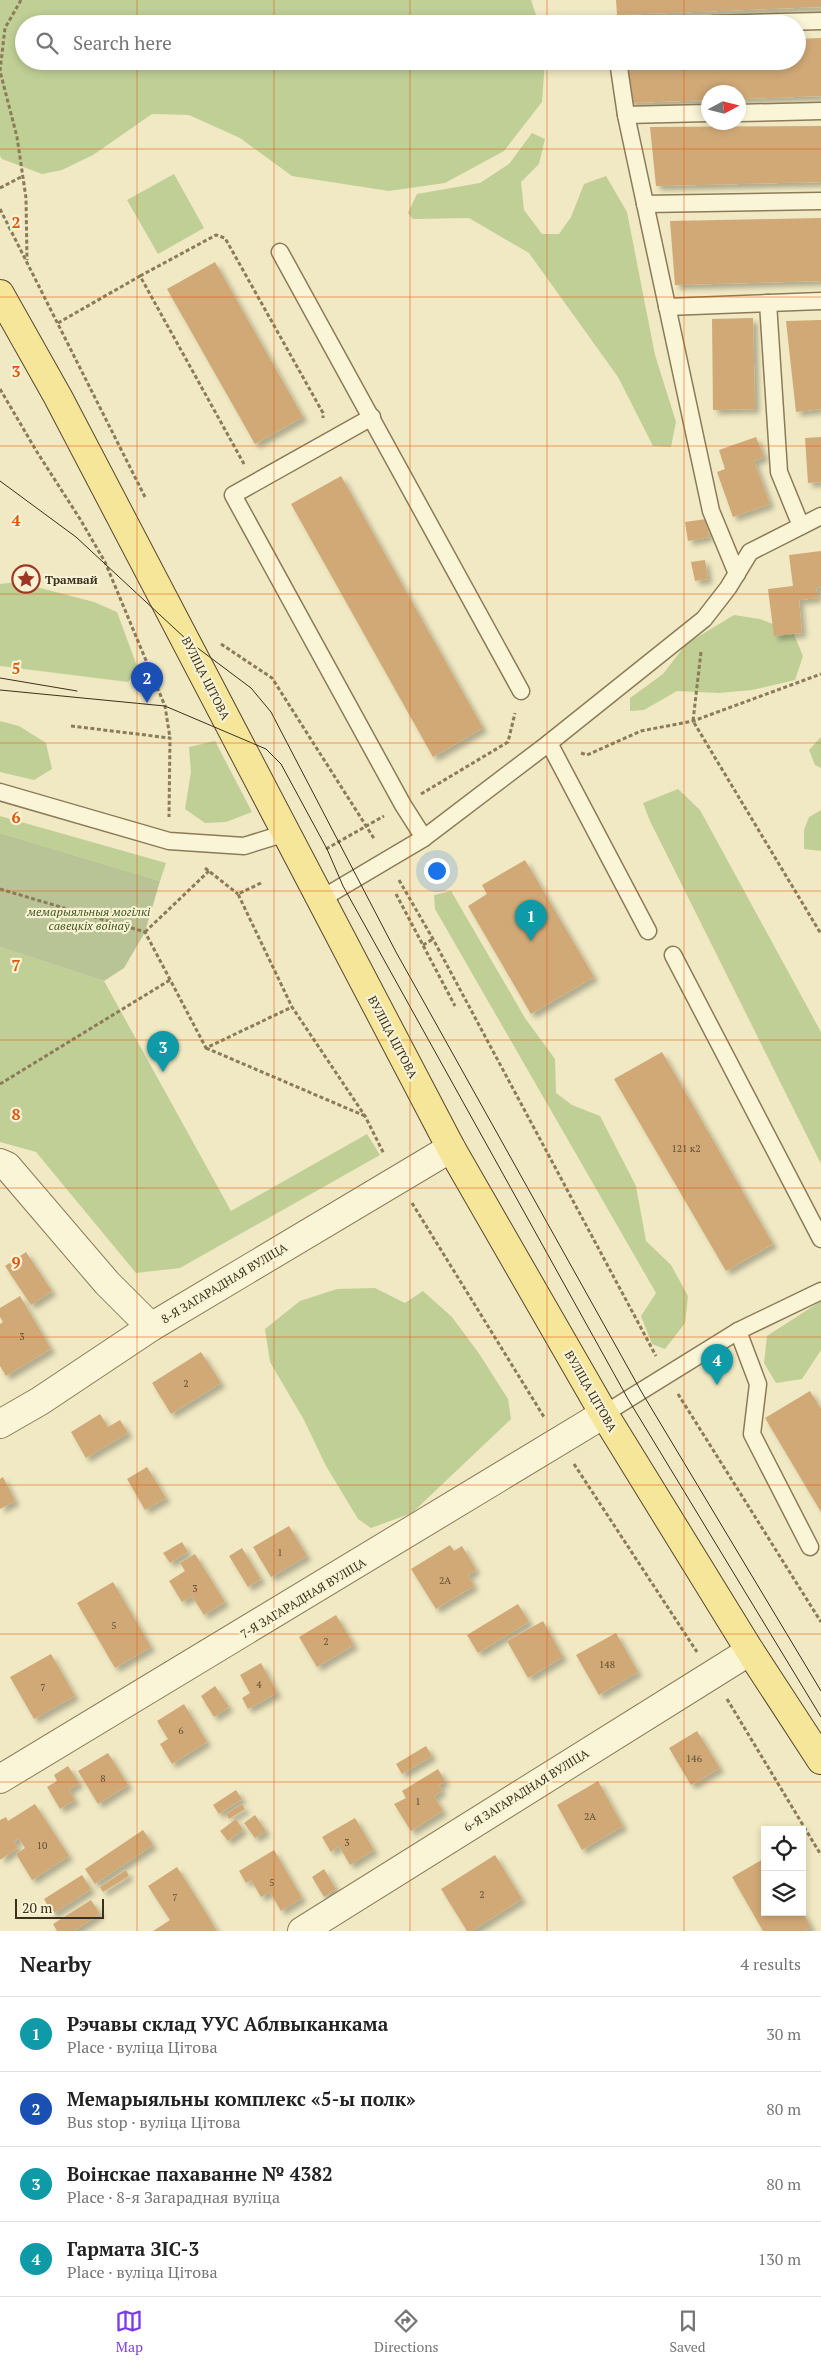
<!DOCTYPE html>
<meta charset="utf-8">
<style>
body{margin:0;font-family:"PT Serif",serif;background:#f2f2f2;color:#222}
.controls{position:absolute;right:15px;bottom:15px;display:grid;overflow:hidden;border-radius:0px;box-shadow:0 2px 8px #0003}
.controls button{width:45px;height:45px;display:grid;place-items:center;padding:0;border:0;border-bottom:1px solid #e0e0e0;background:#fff;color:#222;font:25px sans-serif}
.compass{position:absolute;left:701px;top:85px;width:45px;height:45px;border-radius:50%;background:#fff;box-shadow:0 2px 8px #0003;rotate:83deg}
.scale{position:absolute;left:15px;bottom:12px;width:89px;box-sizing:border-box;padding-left:5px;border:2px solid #3b301d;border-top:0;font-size:14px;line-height:18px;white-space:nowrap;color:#3b301d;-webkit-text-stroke:4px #f7f2d3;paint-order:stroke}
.you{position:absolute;left:436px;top:870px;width:18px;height:18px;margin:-12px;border:4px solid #fff;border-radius:50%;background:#1a73e8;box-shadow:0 0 0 8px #1a73e833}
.badge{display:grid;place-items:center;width:32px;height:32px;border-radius:50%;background:#7c3aed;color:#fff;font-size:16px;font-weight:700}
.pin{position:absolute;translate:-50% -41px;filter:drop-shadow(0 1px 2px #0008)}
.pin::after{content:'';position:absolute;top:26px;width:18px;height:15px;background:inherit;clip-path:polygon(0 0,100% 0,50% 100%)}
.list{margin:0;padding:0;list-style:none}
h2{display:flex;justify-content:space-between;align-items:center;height:65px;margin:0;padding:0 20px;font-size:21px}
h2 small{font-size:16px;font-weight:400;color:#767676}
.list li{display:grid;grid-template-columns:32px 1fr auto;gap:15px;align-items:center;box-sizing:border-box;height:75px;padding:0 20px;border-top:1px solid #e0e0e0}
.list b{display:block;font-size:19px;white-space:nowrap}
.list p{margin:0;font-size:16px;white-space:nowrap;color:#767676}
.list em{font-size:16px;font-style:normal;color:#767676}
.icon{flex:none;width:28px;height:28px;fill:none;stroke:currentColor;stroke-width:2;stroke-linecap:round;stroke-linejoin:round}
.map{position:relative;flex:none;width:821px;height:1931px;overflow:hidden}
.search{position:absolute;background:#fff;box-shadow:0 2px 8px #0003;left:15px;right:15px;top:15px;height:55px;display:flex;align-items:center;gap:12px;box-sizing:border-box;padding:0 18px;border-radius:28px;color:#767676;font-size:19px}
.sheet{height:365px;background:#fff}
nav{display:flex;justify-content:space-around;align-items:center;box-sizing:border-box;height:70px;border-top:1px solid #e0e0e0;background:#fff;font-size:14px;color:#767676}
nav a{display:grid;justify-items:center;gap:2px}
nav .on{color:#7c3aed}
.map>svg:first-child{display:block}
</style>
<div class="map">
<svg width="821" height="1931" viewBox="0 0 821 1931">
<defs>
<filter id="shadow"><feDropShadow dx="4.5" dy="4.5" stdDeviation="2.5" flood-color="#0004"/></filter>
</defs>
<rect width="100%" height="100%" fill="#f0e9c3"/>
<g fill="#c0cf96">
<polygon points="0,0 531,0 539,24 24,24 24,61 545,61 542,102 504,151 445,183 389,191 292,176 240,138 189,115 152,114 93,155 62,170 42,174 2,159 0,156"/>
<polygon points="532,133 545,139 539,164 521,182 524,210 542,234 559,234 571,217 584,184 606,176 627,212 655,355 676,422 671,447 653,446 618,377 529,253 469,218 413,219 408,213 417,194 480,183 509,164"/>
<polygon points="174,174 204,228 158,254 127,200"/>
<polygon points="17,582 94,602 117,612 138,669 128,682 0,666 0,584"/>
<polygon points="734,615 760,619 793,632 803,656 795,680 752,690 719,693 677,691 644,710 630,711 630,698 663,674 686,644"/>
<polygon points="0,721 19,726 46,743 52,769 34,780 0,772"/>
<polygon points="821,737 821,768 815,765 809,750"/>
<polygon points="215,741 252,812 226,822 205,823 185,809 191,772 189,747"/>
<polygon points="678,789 700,810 821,1032 821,1164 650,821 643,803"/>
<polygon points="821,810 821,851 804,849 804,830 809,817"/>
<polygon points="0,816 166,863 160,881 0,833"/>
<polygon points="451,891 525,1018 555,1059 556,1093 572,1105 600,1116 636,1186 646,1241 671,1265 688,1296 685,1323 665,1349 652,1344 641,1316 656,1293 435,909 434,895"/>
<polygon points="0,947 104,981 231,1211 367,1134 380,1155 180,1268 136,1273 36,1152 0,1142"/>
<polygon points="375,1288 405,1303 423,1291 452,1317 480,1355 508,1399 511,1419 412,1513 371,1528 358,1519 326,1466 304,1420 270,1362 265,1329 300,1301 337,1289"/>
<polygon points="821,1301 821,1350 802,1379 776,1383 764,1363 767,1336"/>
</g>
<polygon fill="#b8c495" points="0,833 160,881 145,932 124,968 104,981 0,947"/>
<g fill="#d1a977" filter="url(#shadow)">
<polygon points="616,0 821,0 821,7 617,15"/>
<polygon points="821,38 821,96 738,99 738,92 708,92 708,100 629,103 627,61 797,61 797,39"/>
<polygon points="821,126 821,182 656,186 650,127"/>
<polygon points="821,218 821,281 675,285 670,221"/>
<polygon points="215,262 303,417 255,444 167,289"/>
<polygon points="753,318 755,409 713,410 712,319"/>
<polygon points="821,320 821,409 796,412 786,321"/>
<polygon points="756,437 764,457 754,461 770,504 733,517 717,472 725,469 719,450"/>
<polygon points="821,437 821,482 808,483 805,438"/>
<polygon points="341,476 483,728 433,757 291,504"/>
<polygon points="706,519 709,537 688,541 685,522"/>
<polygon points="821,551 821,587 816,588 818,598 799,600 802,633 774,636 768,589 793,586 789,555"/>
<polygon points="705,560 708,579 695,581 691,562"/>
<polygon points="525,860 594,977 531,1014 468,906 487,894 482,885"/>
<polygon points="662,1052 773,1244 726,1271 614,1079"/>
<polygon points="26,1252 52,1291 31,1305 5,1266"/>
<polygon points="20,1296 51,1349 6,1376 0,1366 0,1324 3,1322 0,1317 0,1308"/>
<polygon points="201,1352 221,1383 171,1414 152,1383"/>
<polygon points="810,1391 821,1409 821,1512 765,1418"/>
<polygon points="100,1414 108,1427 120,1420 128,1433 86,1458 71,1432"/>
<polygon points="147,1467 166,1498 145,1510 127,1479"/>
<polygon points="3,1477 15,1501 0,1509 0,1479"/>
<polygon points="289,1526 307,1556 271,1577 253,1547"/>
<polygon points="182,1542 188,1552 170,1563 163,1553"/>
<polygon points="450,1545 454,1551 462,1546 476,1570 468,1575 474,1586 436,1609 411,1569"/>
<polygon points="242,1548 261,1579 248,1587 229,1556"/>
<polygon points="195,1554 225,1602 204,1615 192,1596 182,1602 169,1581 185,1571 180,1563"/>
<polygon points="113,1582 151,1647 115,1668 77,1603"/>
<polygon points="518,1604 529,1622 478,1653 467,1635"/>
<polygon points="336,1615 354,1645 317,1667 299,1637"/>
<polygon points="543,1621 563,1657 528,1678 507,1641"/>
<polygon points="616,1633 638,1672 599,1695 576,1655"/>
<polygon points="51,1654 75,1696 34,1719 10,1677"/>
<polygon points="261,1663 277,1693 248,1709 242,1698 250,1693 240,1675"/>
<polygon points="215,1686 229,1707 214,1717 201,1696"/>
<polygon points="184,1704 207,1742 172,1764 160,1744 168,1739 157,1721"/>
<polygon points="697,1731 720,1768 691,1785 669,1748"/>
<polygon points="426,1746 432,1756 402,1774 396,1764"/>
<polygon points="108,1753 128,1785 98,1804 78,1771"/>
<polygon points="68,1766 79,1783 69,1790 75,1800 60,1809 47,1787 57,1781 54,1775"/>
<polygon points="438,1769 445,1781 439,1785 442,1791 434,1796 443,1811 411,1831 394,1804 406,1798 402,1791"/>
<polygon points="598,1781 623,1826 582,1850 557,1805"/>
<polygon points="236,1790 242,1799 219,1814 213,1805"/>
<polygon points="35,1804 69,1856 32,1880 16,1854 25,1848 19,1838 14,1842 18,1848 0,1860 0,1820 6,1817 8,1821"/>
<polygon points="242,1804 245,1809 229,1819 226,1814"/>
<polygon points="255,1815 266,1831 255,1838 244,1823"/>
<polygon points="355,1818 374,1850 350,1865 339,1846 331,1852 322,1837"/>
<polygon points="236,1819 243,1830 228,1841 220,1831"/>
<polygon points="143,1830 153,1845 95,1884 85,1869"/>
<polygon points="274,1850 302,1898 281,1911 270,1892 261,1897 251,1880 246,1883 239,1871"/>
<polygon points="495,1855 522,1899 472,1931 467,1931 441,1889"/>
<polygon points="765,1858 765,1912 803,1912 811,1927 804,1931 763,1931 732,1877"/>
<polygon points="177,1867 203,1908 217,1931 153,1931 170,1920 148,1886"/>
<polygon points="324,1869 336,1889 324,1897 312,1877"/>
<polygon points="126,1870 129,1876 103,1892 100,1887"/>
<polygon points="82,1875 91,1889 53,1914 44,1899"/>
<polygon points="91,1900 100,1914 74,1931 57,1931 53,1924"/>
</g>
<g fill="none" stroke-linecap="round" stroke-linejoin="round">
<g stroke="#8c7b58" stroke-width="19">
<g id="service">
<polyline points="712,24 821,21"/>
<polyline points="618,61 626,115 711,511 737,574"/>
<polyline points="738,113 821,111"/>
<polyline points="626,115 708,113"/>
<polyline points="645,204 821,201"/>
<polyline points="280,252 521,691"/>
<polyline points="768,303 779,472 801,526"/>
<polyline points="667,307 821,301"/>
<polyline points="372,417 233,495 403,805 424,838"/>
<polyline points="549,743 648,931"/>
<polyline points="0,792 169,841 244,846 286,833"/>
<polyline points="321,899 424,838 549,743 704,619 728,588 750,552 821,516"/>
<polyline points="673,955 821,1239"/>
<polyline points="738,1331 758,1384 752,1434 810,1547"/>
<polyline points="604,1414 738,1331 821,1291"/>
</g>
</g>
<g stroke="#8c7b58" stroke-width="30">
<g id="minor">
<polyline points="0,1163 7,1166 107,1283 151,1327"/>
<polyline points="0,1424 40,1401 151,1327 451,1148"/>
<polyline points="0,1779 604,1414"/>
<polyline points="302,1931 750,1651"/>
</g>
</g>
<g stroke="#59482d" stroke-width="30">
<polyline id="primary" points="0,294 58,397 451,1148 604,1414 750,1651 821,1760"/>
</g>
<g stroke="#8c7b58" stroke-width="3" stroke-dasharray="4 2.5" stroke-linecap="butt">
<polyline points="21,0 5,28 0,71 17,137 26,198 27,260"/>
<polyline points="0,188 23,176"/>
<polyline points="0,209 145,497"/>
<polyline points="140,276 216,235 225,238 323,413 323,418"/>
<polyline points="58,323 140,276 244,464"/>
<polyline points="0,389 37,452 80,519 105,562 165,706 170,738"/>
<polyline points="221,644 272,678 375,840"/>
<polyline points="701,652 693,721 821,934"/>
<polyline points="71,726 170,738 169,817"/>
<polyline points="581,753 587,755 641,731 693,721 821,674"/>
<polyline points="421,794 508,742 515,713"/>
<polyline points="326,849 384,816"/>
<polyline points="205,868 238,894"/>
<polyline points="399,880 433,939 656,1356"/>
<polyline points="261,883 238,894 292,1007 365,1116 384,1154"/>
<polyline points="0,889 145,932 206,1048 292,1007"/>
<polyline points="396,894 455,1006"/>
<polyline points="145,932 209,871"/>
<polyline points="423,945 433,939"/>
<polyline points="206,1048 365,1116"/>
<polyline points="0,1084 170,980"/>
<polyline points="412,1203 544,1417"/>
<polyline points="678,1394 821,1622"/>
<polyline points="574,1464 697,1652"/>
<polyline points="727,1699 821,1855"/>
</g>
<use href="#service" stroke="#fbf5d7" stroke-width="16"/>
<use href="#minor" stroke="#fbf5d7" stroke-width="28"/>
<use href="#primary" stroke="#f5e699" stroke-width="28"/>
<g stroke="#3b301d" stroke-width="1">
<polyline points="0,481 76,537 187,640 251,688 271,712 396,952 641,1391 821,1691"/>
<polyline points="0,678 77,691"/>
<polyline points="0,690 165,706 266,749 281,764 327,849 343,886 628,1399 821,1717"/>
</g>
</g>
<path fill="none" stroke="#df570d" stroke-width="1" stroke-opacity="0.55" d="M137 0V24M274 0V24M410 0V24M547 0V24M684 0V24M137 61V1931M274 61V1931M410 61V1931M547 61V1931M684 61V1931M0 149H821M0 297H821M0 446H821M0 594H821M0 743H821M0 891H821M0 1040H821M0 1188H821M0 1337H821M0 1485H821M0 1634H821M0 1782H821"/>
<defs>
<g id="sight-ring" transform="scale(1.4375)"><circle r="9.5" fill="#f7f2d3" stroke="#9e3625" stroke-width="1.5"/><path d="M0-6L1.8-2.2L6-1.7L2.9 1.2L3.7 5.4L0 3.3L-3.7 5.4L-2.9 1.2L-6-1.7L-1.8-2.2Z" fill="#9e3625"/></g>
</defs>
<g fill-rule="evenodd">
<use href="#sight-ring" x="26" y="579"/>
</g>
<g text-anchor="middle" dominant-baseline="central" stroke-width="4.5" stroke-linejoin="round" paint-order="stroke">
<g font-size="10" fill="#604e34">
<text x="686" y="1148">121 к2</text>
<text x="22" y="1336">3</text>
<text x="186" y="1383">2</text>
<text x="280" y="1552">1</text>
<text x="445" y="1580">2А</text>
<text x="195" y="1588">3</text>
<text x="114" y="1625">5</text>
<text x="326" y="1641">2</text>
<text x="607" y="1664">148</text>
<text x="259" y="1684">4</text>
<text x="43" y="1687">7</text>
<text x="181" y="1730">6</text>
<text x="694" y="1758">146</text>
<text x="103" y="1778">8</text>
<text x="418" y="1801">1</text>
<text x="590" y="1816">2А</text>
<text x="347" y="1842">3</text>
<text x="42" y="1845">10</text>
<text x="272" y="1882">5</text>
<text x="482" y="1894">2</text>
<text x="175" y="1897">7</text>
</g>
<g font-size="12" font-weight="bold" fill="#3b301d" stroke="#f7f2d3" text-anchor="start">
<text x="45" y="579">Трамвай</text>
</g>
<g font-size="12" fill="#3b301d" stroke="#f7f2d3">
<text transform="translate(206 678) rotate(63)">ВУЛІЦА ЦІТОВА</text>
<text transform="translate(393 1037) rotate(62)">ВУЛІЦА ЦІТОВА</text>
<text transform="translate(224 1283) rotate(-31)">8-Я ЗАГАРАДНАЯ ВУЛІЦА</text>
<text transform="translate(591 1391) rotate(60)">ВУЛІЦА ЦІТОВА</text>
<text transform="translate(303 1598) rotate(-31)">7-Я ЗАГАРАДНАЯ ВУЛІЦА</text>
<text transform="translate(526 1790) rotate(-32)">6-Я ЗАГАРАДНАЯ ВУЛІЦА</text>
</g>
<g font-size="12" font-style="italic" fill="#435823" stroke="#f7f2d3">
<text x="89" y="911">мемарыяльныя могілкі<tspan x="89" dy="14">савецкіх воінаў</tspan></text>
</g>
</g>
<g font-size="16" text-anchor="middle" font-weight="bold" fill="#df570d" stroke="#f7f2d3" stroke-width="4.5" stroke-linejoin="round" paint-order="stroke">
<text x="16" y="228">2</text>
<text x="16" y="377">3</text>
<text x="16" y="526">4</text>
<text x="16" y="674">5</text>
<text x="16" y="823">6</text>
<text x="16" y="971">7</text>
<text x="16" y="1120">8</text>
<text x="16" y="1268">9</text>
</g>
</svg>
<div class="controls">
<button><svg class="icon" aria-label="locate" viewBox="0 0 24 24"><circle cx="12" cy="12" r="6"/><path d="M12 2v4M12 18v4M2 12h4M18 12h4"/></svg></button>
<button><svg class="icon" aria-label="layers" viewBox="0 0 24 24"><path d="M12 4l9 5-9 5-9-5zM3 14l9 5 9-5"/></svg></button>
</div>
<svg class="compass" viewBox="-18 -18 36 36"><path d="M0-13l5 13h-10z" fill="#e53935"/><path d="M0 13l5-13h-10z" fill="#767676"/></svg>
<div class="scale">20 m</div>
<div class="you"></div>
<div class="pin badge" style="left:531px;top:941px;background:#0f9aa8">1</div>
<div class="pin badge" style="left:147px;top:703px;background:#1a4fb4">2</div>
<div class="pin badge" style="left:163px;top:1072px;background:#0f9aa8">3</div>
<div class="pin badge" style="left:717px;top:1385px;background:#0f9aa8">4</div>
<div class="search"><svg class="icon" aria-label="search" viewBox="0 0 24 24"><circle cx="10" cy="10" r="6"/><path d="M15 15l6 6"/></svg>Search here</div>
</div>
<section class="sheet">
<h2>Nearby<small>4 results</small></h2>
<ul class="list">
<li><span class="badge" style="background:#0f9aa8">1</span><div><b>Рэчавы склад УУС Аблвыканкама</b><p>Place · вуліца Цітова</p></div><em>30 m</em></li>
<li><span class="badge" style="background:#1a4fb4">2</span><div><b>Мемарыяльны комплекс «5-ы полк»</b><p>Bus stop · вуліца Цітова</p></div><em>80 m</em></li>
<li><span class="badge" style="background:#0f9aa8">3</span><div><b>Воінскае пахаванне № 4382</b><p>Place · 8-я Загарадная вуліца</p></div><em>80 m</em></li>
<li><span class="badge" style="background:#0f9aa8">4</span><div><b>Гармата ЗІС-3</b><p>Place · вуліца Цітова</p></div><em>130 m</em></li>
</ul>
</section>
<nav>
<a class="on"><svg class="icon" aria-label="map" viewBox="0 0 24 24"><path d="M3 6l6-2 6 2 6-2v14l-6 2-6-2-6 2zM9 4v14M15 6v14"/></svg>Map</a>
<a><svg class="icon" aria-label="directions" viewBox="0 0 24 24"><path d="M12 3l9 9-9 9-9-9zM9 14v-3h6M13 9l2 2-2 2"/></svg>Directions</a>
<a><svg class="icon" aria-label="saved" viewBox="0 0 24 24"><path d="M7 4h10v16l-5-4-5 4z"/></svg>Saved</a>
</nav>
